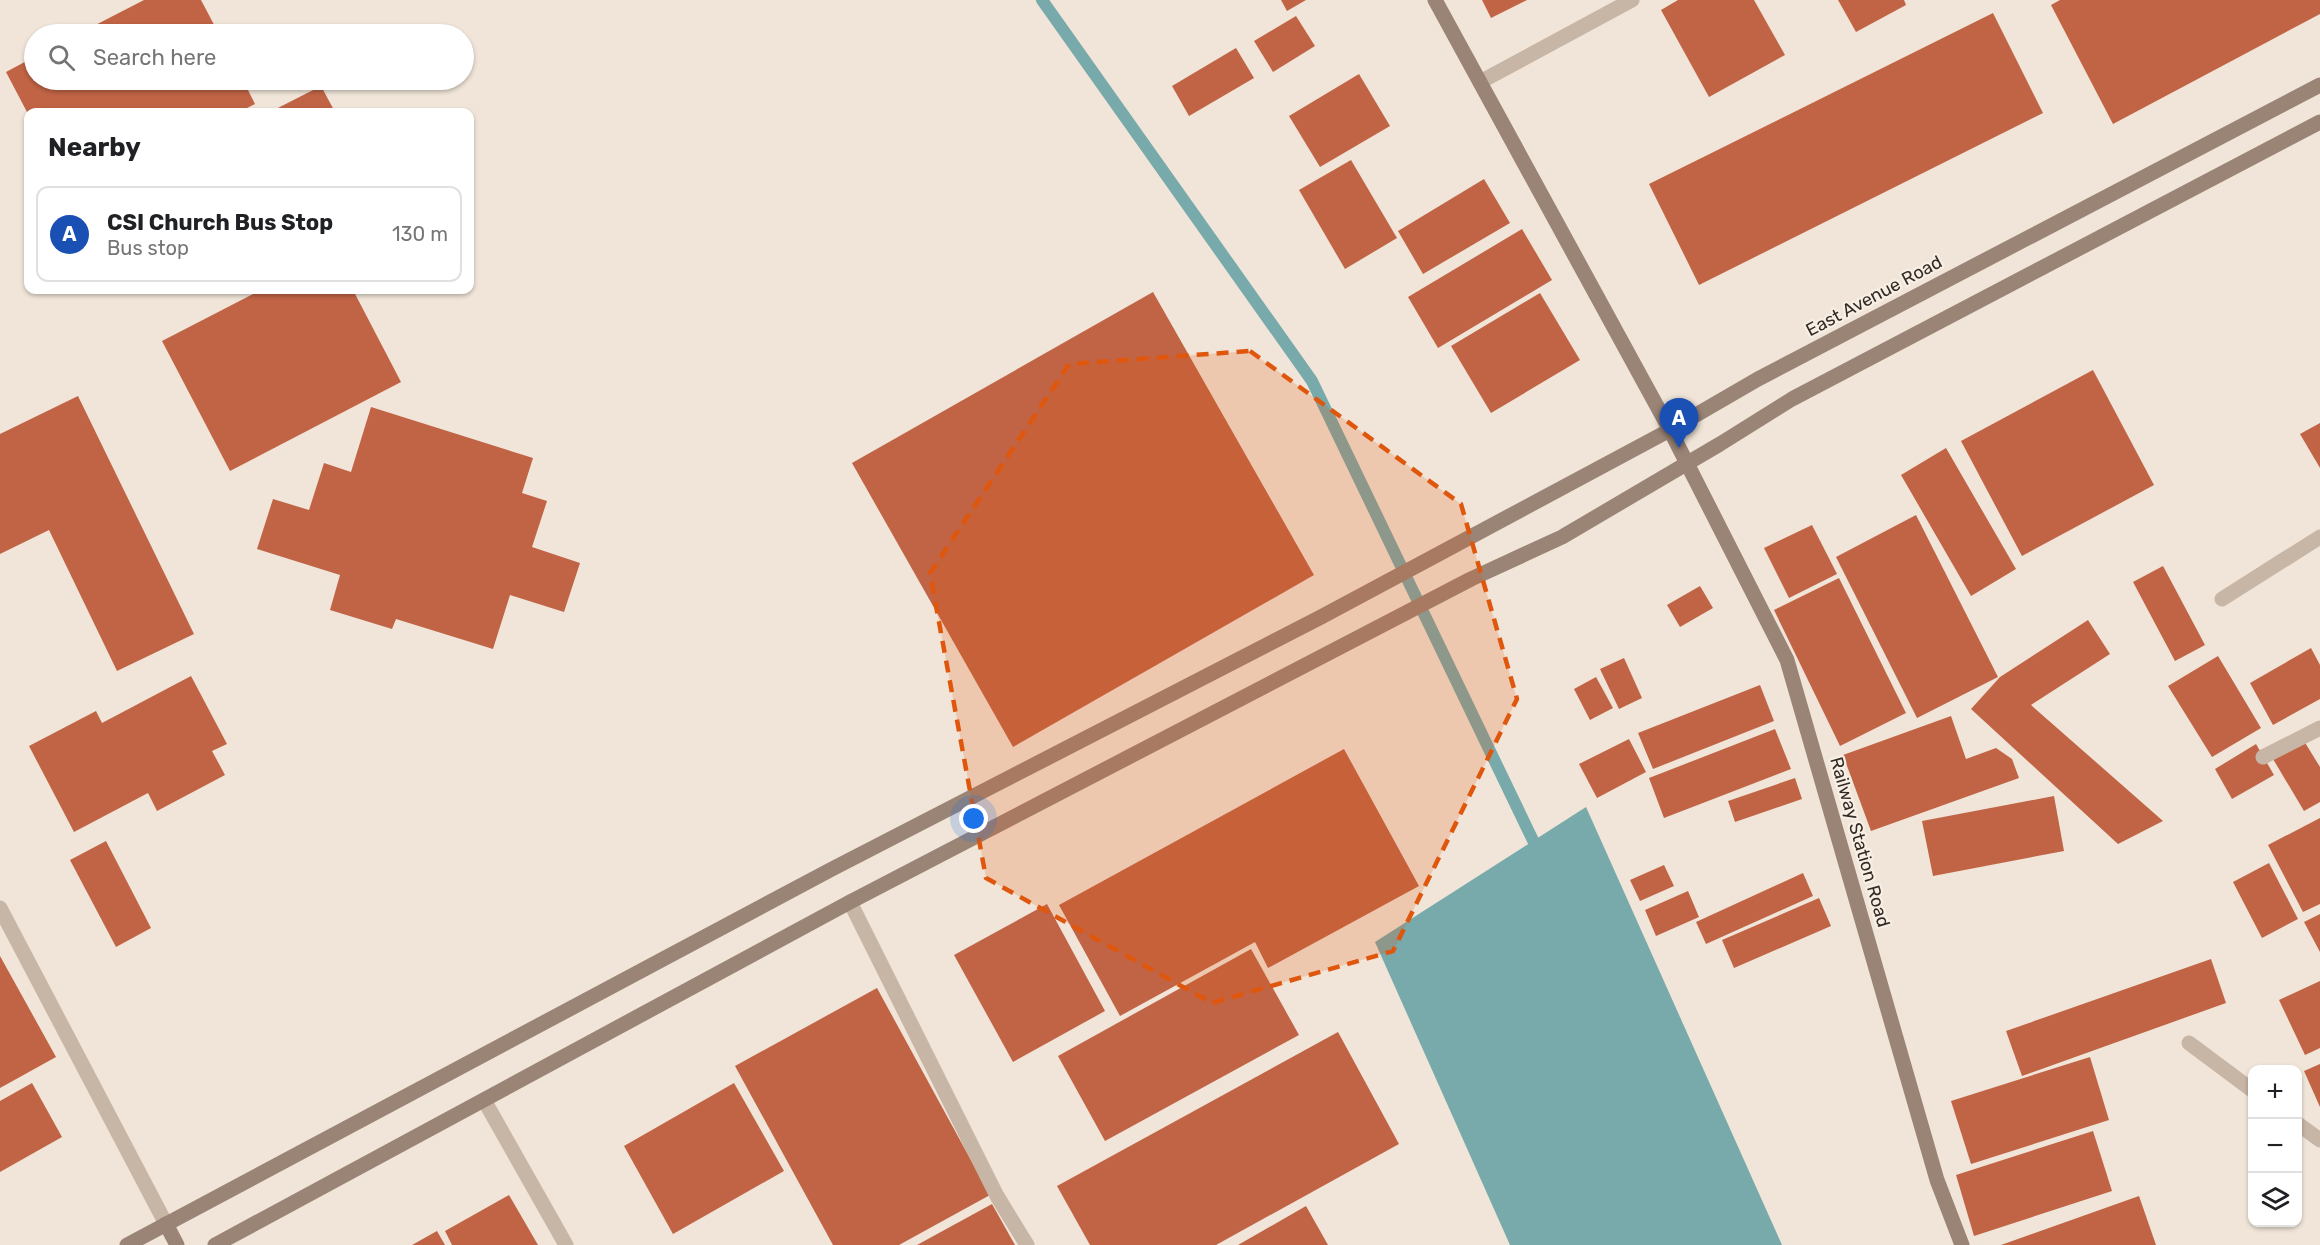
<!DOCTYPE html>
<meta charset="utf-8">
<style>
body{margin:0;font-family:Rubik,sans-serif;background:#f6f6f6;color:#202124}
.controls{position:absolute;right:18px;bottom:18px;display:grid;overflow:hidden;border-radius:12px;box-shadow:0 2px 4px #0004}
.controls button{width:54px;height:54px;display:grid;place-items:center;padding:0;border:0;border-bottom:2px solid #e0e0e0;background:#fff;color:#202124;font:30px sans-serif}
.you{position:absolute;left:974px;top:819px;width:21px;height:21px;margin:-15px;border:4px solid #fff;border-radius:50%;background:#1a73e8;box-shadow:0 0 0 9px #1a73e833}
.badge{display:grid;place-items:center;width:39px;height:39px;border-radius:50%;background:#1d4e52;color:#fff;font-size:20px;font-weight:700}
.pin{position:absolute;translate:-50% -50px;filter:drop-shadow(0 2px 3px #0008)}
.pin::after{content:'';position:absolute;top:32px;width:21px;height:18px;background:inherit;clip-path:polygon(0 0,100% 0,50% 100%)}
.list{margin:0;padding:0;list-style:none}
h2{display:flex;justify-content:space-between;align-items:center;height:78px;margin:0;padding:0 24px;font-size:26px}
h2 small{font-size:20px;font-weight:400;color:#757577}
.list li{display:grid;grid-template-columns:39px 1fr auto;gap:18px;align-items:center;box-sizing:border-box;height:96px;margin:0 12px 12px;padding:0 12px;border:2px solid #e0e0e0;border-radius:12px}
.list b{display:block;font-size:22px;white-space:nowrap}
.list p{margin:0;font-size:20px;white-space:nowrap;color:#757577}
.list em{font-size:20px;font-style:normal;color:#757577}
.icon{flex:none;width:33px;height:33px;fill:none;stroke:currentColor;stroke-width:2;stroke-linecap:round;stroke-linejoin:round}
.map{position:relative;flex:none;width:2320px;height:1245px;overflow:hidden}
.search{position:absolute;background:#fff;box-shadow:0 2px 4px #0004;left:24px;top:24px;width:450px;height:66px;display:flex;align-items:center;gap:15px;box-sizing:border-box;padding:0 21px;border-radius:33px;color:#757577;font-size:22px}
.panel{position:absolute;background:#fff;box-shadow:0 2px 4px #0004;left:24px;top:108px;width:450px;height:186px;border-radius:12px}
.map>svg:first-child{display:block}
</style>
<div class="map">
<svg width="2320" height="1245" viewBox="0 0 2320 1245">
<rect width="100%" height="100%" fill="#f0e5d8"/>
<polygon fill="#78a9ab" points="1586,807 1782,1245 1510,1245 1375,942"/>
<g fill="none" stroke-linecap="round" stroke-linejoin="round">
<polyline stroke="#78a9ab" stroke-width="12" points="1042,0 1312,381 1540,855"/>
</g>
<g fill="#c16445">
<polygon points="144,0 201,0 219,34 78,34"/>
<polygon points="1281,0 1306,0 1287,11"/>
<polygon points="1482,0 1527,0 1491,18"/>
<polygon points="1678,0 1754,0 1785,55 1709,97 1661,10"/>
<polygon points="1838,0 1904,0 1906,5 1856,32"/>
<polygon points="2060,0 2320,0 2320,14 2113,124 2051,5"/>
<polygon points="1993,13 2043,113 1699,285 1649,184"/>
<polygon points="1296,16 1315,46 1273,72 1254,41"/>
<polygon points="1236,48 1254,78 1189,116 1172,86"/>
<polygon points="34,57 34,80 243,80 255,104 239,112 27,112 6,72"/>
<polygon points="1359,74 1390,126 1320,167 1289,116"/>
<polygon points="321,86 335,112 270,112"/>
<polygon points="1351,160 1397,238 1345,269 1299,190"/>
<polygon points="1484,179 1510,223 1423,274 1398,231"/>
<polygon points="1522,229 1552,280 1438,348 1408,297"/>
<polygon points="261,290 353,290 401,382 230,471 162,341"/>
<polygon points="1153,292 1314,575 1013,747 852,463"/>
<polygon points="1540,293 1580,360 1491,413 1451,346"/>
<polygon points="2093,370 2154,485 2022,556 1961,441"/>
<polygon points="78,396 194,634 117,671 49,530 0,554 0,434"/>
<polygon points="371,407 533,458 522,493 547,501 532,547 580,563 564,612 510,595 493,649 396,619 392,629 330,610 340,575 257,549 273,499 309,510 324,463 351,472"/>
<polygon points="2320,423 2320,468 2300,434"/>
<polygon points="1946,448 2016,569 1971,596 1901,475"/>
<polygon points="1916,515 1998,677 1917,718 1836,557"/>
<polygon points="1812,525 1837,574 1789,598 1764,548"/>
<polygon points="2163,566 2205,645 2175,661 2133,582"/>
<polygon points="1839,578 1906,713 1840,746 1774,610"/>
<polygon points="1700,586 1713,608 1680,627 1667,605"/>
<polygon points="2088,620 2110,654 2031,705 2163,821 2118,844 1971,709 2000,677"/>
<polygon points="2311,648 2320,665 2320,699 2273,725 2250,683"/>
<polygon points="2218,656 2261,728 2212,757 2168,686"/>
<polygon points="1624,658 1642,698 1619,709 1600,669"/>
<polygon points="191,676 227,744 212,751 225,775 157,811 148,793 74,832 29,746 96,711 102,723"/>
<polygon points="1596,677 1613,708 1590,720 1574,689"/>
<polygon points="1760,685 1774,721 1653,769 1638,733"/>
<polygon points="1951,716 1966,759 1996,748 2012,759 2019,778 1871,831 1843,755"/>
<polygon points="1775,729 1791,769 1664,818 1649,778"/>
<polygon points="1629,739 1646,772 1597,798 1579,764"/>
<polygon points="2304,741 2320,767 2320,802 2304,811 2273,759"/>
<polygon points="2256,744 2274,775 2232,799 2215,769"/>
<polygon points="1344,749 1419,886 1268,968 1255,942 1120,1016 1059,905"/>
<polygon points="1795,778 1802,799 1735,822 1728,801"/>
<polygon points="2054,796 2064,851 1933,876 1922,821"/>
<polygon points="2320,818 2320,904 2303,912 2268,845"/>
<polygon points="106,841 151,928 116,947 70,860"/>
<polygon points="2269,863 2298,919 2262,938 2233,882"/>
<polygon points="1664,865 1674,886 1640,901 1630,880"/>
<polygon points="1803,873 1813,896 1706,944 1696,922"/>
<polygon points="1688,891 1699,917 1656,936 1645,910"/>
<polygon points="1819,898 1831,926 1734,968 1722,940"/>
<polygon points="1047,904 1105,1011 1013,1062 954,955"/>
<polygon points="2320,914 2320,952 2304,922"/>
<polygon points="1251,949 1299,1035 1105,1141 1058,1056"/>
<polygon points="0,956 56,1057 0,1088"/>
<polygon points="2211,959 2226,1003 2022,1076 2006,1031"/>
<polygon points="2320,981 2320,1048 2305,1055 2279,1000"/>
<polygon points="877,988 990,1195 899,1245 833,1245 735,1066"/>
<polygon points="1338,1032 1399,1144 1216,1245 1090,1245 1057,1186"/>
<polygon points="2090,1057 2109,1120 1971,1164 1951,1101"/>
<polygon points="2320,1064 2320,1107 2304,1071"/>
<polygon points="32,1083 62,1137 0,1172 0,1101"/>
<polygon points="734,1083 784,1171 673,1234 624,1146"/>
<polygon points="2093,1131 2112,1191 1974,1236 1956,1175"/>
<polygon points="509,1195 538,1245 452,1245 445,1231"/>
<polygon points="2139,1196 2156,1245 2001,1245"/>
<polygon points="992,1204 1015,1245 917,1245"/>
<polygon points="1306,1206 1328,1245 1238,1245"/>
<polygon points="437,1231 445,1245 412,1245"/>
</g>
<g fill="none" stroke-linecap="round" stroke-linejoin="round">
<g stroke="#c7b5a5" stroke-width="15">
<polyline points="1480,82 1632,0"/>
<polyline points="2222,599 2320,537"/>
<polyline points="2263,757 2320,728"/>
<polyline points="850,902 997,1196 1027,1245"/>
<polyline points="0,908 166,1224"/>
<polyline points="2189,1043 2252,1090"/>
<polyline points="484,1100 566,1245"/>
<polyline points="2298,1124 2320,1140"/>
</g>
<g stroke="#9a8476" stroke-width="15">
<polyline points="1435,0 1670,430 1787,660 1937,1180 1962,1245"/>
<polyline points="166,1224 177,1245"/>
<polyline points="127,1245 832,869 1321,617 1670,430 1758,379 2320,85"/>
<polyline points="215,1245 850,902 1471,579 1562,537 1720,444 1792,399 2320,122"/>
</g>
</g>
<path fill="#df570d" fill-opacity="0.2" stroke="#df570d" stroke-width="4.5" stroke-dasharray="12 8" stroke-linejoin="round" d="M1250 351 1461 504 1517 699 1393 951 1212 1003 986 878 930 573 1069 364Z"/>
<g text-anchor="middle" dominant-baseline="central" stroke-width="4.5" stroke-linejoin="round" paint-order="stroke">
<g font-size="18" fill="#332a26" stroke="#f8efe4">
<text transform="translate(1874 296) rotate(-28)">East Avenue Road</text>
<text transform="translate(1860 842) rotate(74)">Railway Station Road</text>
</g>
</g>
</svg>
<div class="controls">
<button>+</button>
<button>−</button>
<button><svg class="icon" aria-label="layers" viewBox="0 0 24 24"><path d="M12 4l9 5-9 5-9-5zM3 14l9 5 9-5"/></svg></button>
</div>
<div class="you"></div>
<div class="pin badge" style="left:1679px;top:448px;background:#1a4fb4">A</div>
<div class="search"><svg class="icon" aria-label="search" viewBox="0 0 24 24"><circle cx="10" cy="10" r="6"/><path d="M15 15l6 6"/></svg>Search here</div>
<section class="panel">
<h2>Nearby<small></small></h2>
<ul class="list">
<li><span class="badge" style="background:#1a4fb4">A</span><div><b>CSI Church Bus Stop</b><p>Bus stop</p></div><em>130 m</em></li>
</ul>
</section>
</div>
